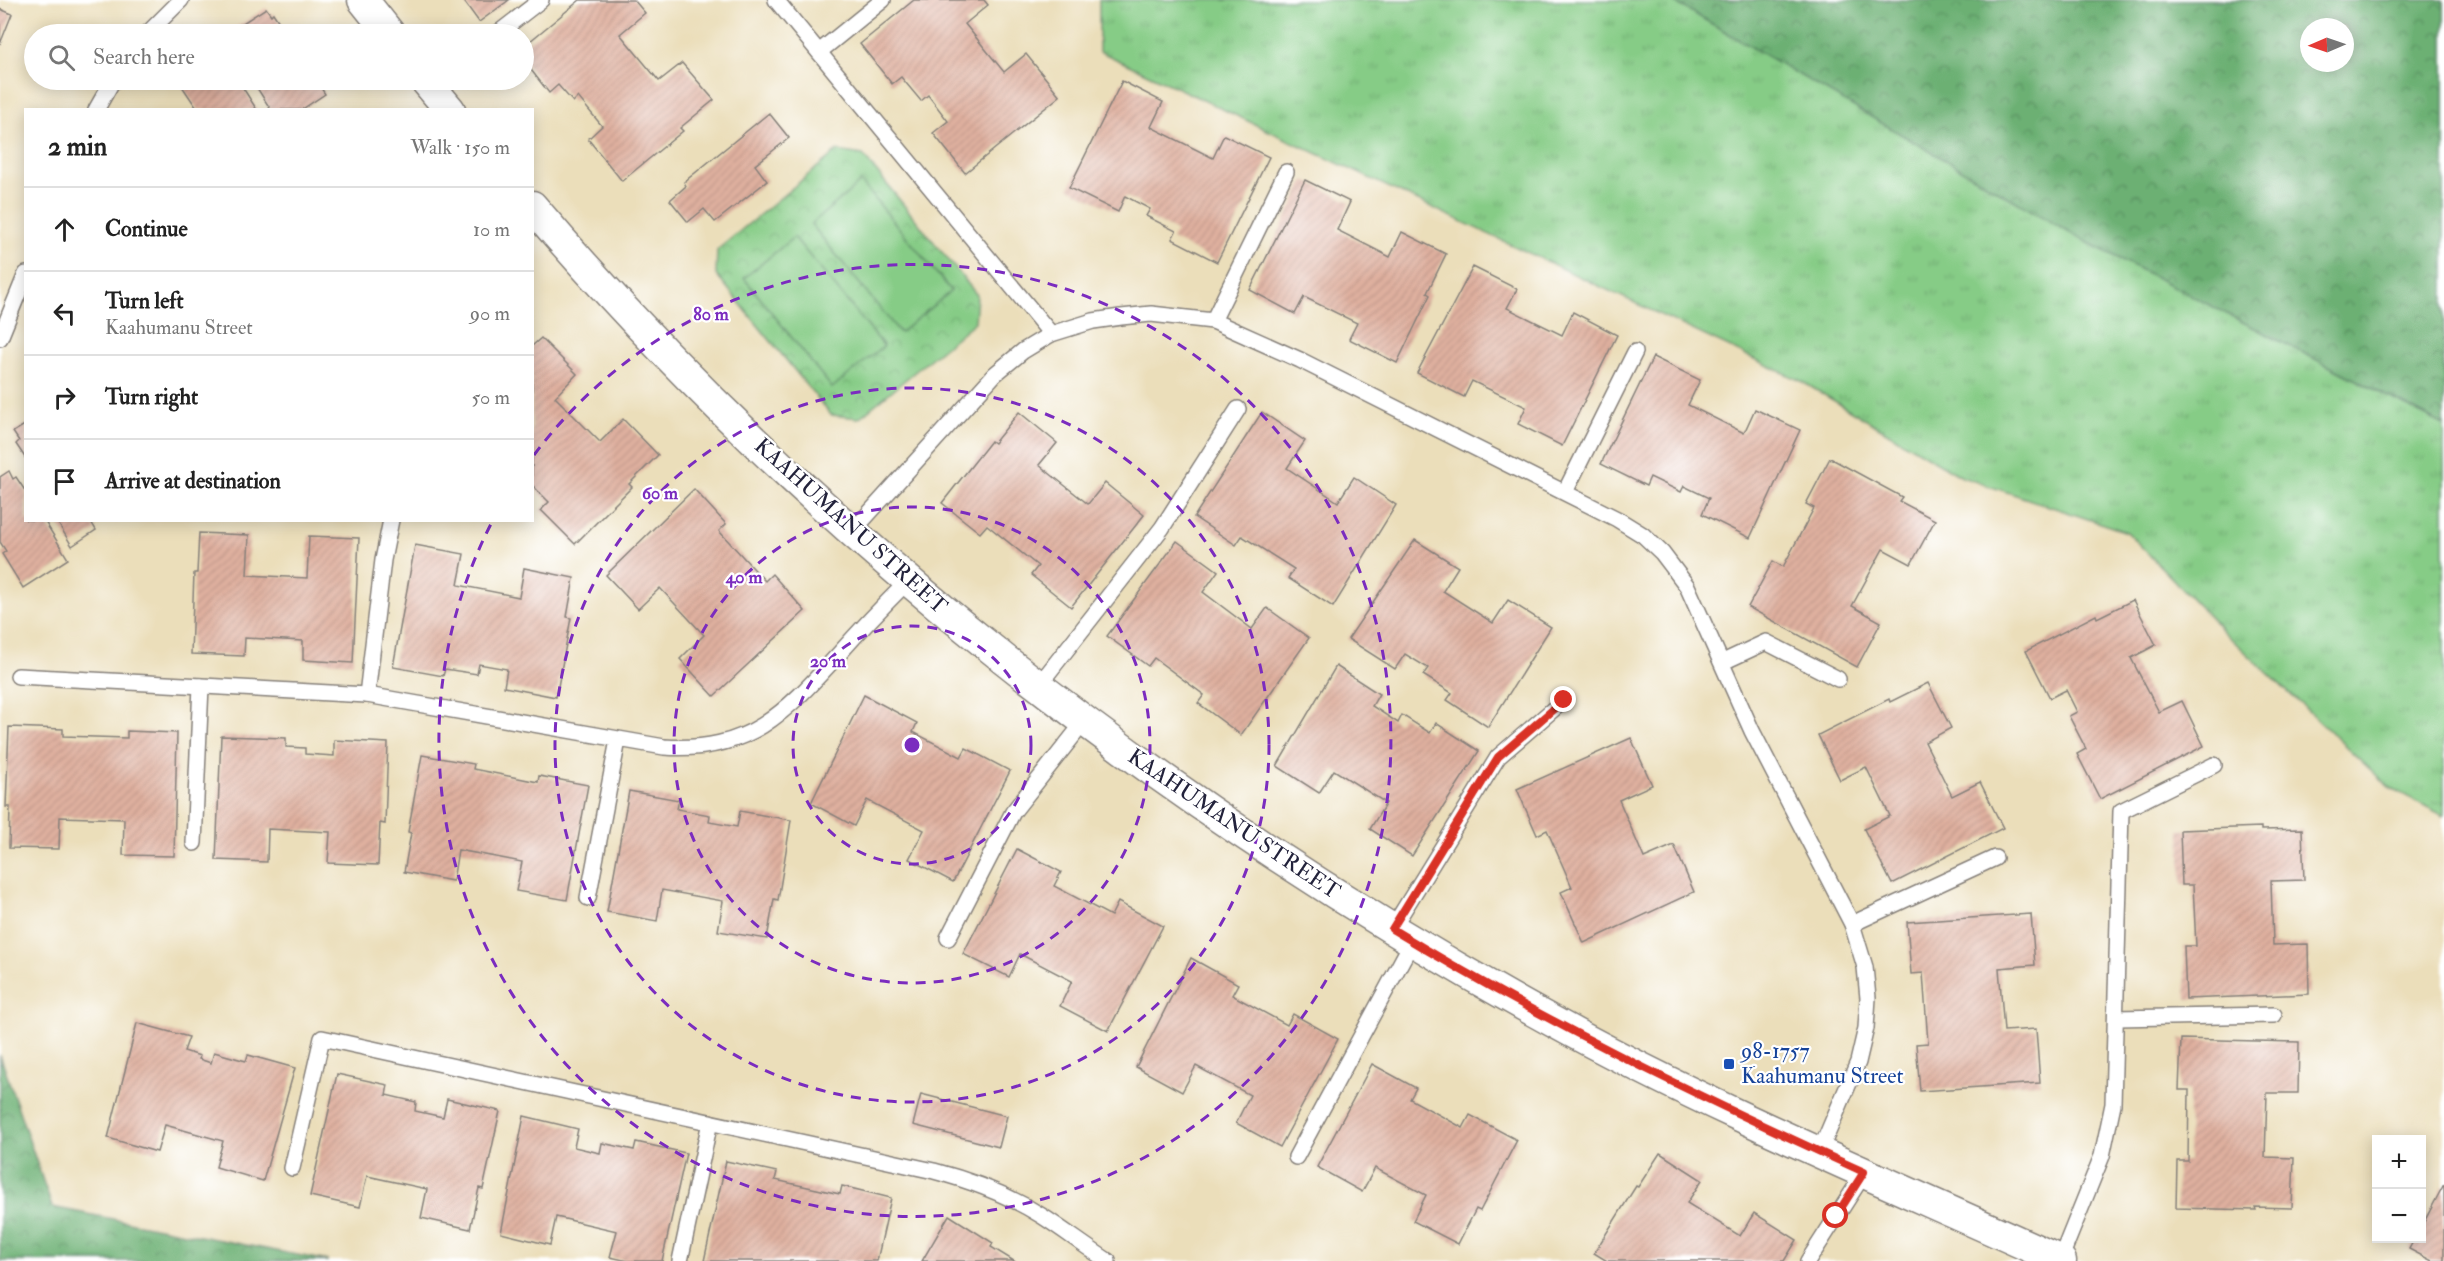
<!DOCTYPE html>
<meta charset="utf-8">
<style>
body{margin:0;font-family:"IM FELL Double Pica",serif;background:#f2f2f2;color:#222}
.controls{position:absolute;right:18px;bottom:18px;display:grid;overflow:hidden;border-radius:0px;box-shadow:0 3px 15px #0003}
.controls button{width:54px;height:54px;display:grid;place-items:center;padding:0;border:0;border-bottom:2px solid #e0e0e0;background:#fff;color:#222;font:30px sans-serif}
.compass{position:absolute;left:2300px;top:18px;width:54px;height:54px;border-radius:50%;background:#fff;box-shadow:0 3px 15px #0003;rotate:268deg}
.stop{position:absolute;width:18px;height:18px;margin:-14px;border:4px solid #d93025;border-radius:50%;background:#fff}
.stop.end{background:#d93025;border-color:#fff;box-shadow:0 2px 6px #0008}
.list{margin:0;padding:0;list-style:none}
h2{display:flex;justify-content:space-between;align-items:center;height:78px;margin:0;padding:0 24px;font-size:26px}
h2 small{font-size:20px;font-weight:400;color:#767676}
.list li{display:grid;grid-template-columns:39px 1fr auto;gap:18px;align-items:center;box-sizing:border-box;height:84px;padding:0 24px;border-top:2px solid #e0e0e0}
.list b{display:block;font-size:22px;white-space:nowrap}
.list p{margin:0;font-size:20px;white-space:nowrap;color:#767676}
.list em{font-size:20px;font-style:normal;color:#767676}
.icon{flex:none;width:33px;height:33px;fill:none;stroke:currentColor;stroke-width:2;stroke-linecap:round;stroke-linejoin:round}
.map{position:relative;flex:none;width:2444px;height:1261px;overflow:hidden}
.search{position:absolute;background:#fff;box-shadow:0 3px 15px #0003;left:24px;top:24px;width:510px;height:66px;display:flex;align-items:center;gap:15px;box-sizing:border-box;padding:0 21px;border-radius:33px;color:#767676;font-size:22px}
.panel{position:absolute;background:#fff;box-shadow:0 3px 15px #0003;left:24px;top:108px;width:510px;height:414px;border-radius:0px}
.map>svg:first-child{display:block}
</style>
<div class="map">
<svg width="2444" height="1261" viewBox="0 0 2444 1261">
<defs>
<pattern id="grass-tufts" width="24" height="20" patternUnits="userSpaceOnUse" patternTransform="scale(1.5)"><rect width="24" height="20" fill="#86cc86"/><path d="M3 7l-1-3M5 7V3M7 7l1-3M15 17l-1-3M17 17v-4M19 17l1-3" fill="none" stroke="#73af75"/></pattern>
<pattern id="forest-crowns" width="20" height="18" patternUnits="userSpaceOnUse" patternTransform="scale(1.5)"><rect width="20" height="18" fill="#6cb073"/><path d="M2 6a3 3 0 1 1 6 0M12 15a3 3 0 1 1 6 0" fill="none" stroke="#588f60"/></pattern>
<pattern id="park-crowns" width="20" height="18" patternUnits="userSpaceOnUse" patternTransform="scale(1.5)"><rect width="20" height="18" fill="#86cc86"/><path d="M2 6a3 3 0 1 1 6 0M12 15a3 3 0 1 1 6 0" fill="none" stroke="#73af75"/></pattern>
<pattern id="building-hatch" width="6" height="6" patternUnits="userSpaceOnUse" patternTransform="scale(1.5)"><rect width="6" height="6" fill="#dfb09f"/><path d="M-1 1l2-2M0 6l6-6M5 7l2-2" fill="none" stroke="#bf978a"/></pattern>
</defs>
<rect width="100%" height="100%" fill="#fff"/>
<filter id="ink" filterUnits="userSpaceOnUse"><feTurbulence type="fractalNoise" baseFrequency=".0167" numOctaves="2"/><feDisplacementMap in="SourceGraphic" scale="12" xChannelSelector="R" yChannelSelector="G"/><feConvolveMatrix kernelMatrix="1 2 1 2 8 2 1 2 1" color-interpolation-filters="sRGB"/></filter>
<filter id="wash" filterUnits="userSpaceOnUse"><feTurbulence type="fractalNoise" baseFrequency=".008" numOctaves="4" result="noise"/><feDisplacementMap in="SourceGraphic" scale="24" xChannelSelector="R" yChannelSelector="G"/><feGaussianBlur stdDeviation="1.35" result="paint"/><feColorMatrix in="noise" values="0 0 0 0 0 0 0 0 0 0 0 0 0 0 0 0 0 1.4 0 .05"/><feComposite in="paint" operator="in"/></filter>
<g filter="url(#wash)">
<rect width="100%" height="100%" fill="#ebdeba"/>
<polygon fill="url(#grass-tufts)" stroke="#547760" stroke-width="1.5" points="1099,0 1671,0 2077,237 2444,425 2444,816 2389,787 2224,632 2127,532 1962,477 1801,381 1099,51"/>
<g fill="url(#forest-crowns)" stroke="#476957" stroke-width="1.5" fill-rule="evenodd">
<path d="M1671 0H2444V425L2077 237ZM2309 27H2345V63H2309Z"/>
<polygon points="0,1055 52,1207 328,1261 0,1261"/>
</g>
<polygon fill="url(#park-crowns)" stroke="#547760" stroke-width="1.5" points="837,151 863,155 977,295 975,322 859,418 831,415 716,274 717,250"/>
<g fill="#86cc86" stroke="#547760" stroke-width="1.5">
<polygon points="861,182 951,291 900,333 811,224"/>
<polygon points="794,237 884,346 832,388 744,278"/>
</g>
<g id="blocks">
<g fill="url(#building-hatch)">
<polygon points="463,0 509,0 479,22"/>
<polygon points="580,0 634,0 645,13 620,34 659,81 682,63 714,100 680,128 683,131 622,181 588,139 602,126 578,97 573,102 558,85 549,93 524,61 524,46"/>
<polygon points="914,0 984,0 988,5 965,24 1004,72 1026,54 1060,96 965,173 933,133 948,121 928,95 921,101 901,77 892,84 860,44"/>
<polygon points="266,8 271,15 273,13 287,34 230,34 229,32"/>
<polygon points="0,9 12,14 0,44"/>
<polygon points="178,80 238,80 257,110 198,110"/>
<polygon points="252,80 316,80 325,94 301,110 271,110"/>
<polygon points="1122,81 1163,102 1151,127 1213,158 1224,135 1269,157 1217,262 1172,239 1176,231 1146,216 1150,209 1125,196 1118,212 1069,188"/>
<polygon points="769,113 789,138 755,165 767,181 715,222 704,209 688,222 670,200 686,186 684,182"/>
<polygon points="1305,180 1350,202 1337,230 1390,257 1402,232 1446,254 1427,293 1430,295 1397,363 1349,339 1357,323 1304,297 1295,314 1250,290"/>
<polygon points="1473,267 1517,289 1507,308 1562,335 1573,312 1617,335 1562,446 1518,424 1526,407 1472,381 1464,397 1417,373"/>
<polygon points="541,338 577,374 555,397 600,442 623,419 658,455 629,484 632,487 575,544 541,510 549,502 532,485 532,346"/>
<polygon points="1653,357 1700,380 1688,405 1744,433 1755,409 1800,430 1750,538 1702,514 1709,498 1684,486 1681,492 1650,477 1646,486 1601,464"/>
<polygon points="1019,412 1057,443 1039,465 1088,504 1105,483 1144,515 1071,607 1031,575 1038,566 987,525 980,533 942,503 991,441 994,443"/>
<polygon points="1262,412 1305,441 1287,468 1338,502 1354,477 1396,505 1333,607 1288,578 1294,569 1242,536 1236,545 1194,517"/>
<polygon points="26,424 26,459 16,444 19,441 13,432"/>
<polygon points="1830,458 1902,497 1899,501 1935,520 1911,564 1883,549 1852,606 1881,622 1857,667 1748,607 1773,561 1783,567 1814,508 1806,504"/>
<polygon points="9,471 13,479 16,477 26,492 26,520 44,520 68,559 23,588 2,554 6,551 0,542 0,477"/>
<polygon points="694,489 726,524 719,531 765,581 772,574 805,611 714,696 680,659 704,635 660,588 638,609 606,575"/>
<polygon points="56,520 90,520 96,530 72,546"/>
<polygon points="199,533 249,535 247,575 307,578 309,536 359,538 353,663 303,660 303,641 245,638 244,656 191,654 194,573 197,573"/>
<polygon points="1415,540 1458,567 1443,591 1493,623 1508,600 1551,627 1488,727 1447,700 1452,693 1423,675 1428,668 1405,654 1395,669 1348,639"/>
<polygon points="1177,541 1218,571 1203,592 1252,629 1267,608 1309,638 1241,735 1198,703 1204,695 1154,658 1148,666 1107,636"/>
<polygon points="415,545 464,554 458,585 519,597 524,568 574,578 567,617 571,618 556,697 504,687 507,669 479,664 477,674 445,669 443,676 393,667"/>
<polygon points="2133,600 2156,645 2131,658 2159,712 2182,701 2204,746 2100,799 2077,754 2086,749 2069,716 2077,712 2066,690 2050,698 2026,651 2096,615 2097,618"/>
<polygon points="1336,666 1379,694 1372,706 1398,723 1402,715 1430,733 1436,723 1479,751 1412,856 1370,829 1386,803 1334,770 1319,793 1277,766"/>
<polygon points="1928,683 1951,728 1925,742 1952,796 1980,782 2003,828 1892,884 1864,829 1890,816 1866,767 1840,780 1818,735 1889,699 1890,702"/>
<polygon points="864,695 917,723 913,732 961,757 966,748 1010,771 953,882 909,859 924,830 867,800 854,826 811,803"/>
<polygon points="9,727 63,729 63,736 127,738 127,731 177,733 174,856 123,855 124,819 60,817 59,849 9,848 10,807 6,807"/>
<polygon points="221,736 286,738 286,747 305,748 305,754 334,756 334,740 388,743 385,824 380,823 378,865 328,863 330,832 268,829 267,862 216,860"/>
<polygon points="1631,738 1652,785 1619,800 1644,858 1674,845 1694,892 1584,943 1561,892 1572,887 1547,830 1537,835 1517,789"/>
<polygon points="422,755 474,764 473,769 538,782 539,776 588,785 567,900 516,891 522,862 458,850 453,881 404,872 411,833 408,832"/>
<polygon points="629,791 679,800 677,809 710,815 709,822 737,827 740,811 791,820 778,900 774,899 767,939 718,931 723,901 662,890 657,921 607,912"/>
<polygon points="2261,827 2261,830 2302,829 2304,880 2271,881 2273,945 2308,944 2309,994 2186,999 2184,946 2196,946 2193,885 2182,885 2180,830"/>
<polygon points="1017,849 1061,872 1054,886 1111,916 1118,902 1163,926 1108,1031 1060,1006 1072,981 1020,954 1009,977 963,954"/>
<polygon points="2031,914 2035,965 1999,968 2004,1031 2036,1029 2040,1083 1920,1091 1916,1044 1928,1043 1923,973 1911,974 1907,922"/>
<polygon points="1191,958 1238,984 1232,995 1287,1025 1293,1014 1338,1039 1280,1147 1236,1123 1250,1095 1196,1066 1182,1092 1136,1067"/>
<polygon points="137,1023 189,1037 184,1051 200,1056 199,1059 211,1063 214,1052 246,1061 248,1055 295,1068 263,1181 216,1167 223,1141 165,1125 157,1152 108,1138"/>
<polygon points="2181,1039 2299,1042 2298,1093 2267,1093 2265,1157 2294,1158 2292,1208 2255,1207 2256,1210 2176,1208 2177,1161 2188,1161 2189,1090 2179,1090"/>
<polygon points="1372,1064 1416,1088 1410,1099 1463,1128 1470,1115 1517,1140 1480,1211 1476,1209 1458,1244 1413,1221 1426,1195 1375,1168 1362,1192 1317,1167"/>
<polygon points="337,1074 388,1085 386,1095 416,1102 415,1111 443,1117 447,1099 500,1111 483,1189 479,1188 470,1229 421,1218 427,1189 367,1176 360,1207 310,1196"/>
<polygon points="921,1094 1007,1116 999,1147 913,1125"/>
<polygon points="524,1116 578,1129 574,1147 600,1153 602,1143 634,1150 636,1142 686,1153 662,1261 628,1261 610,1257 617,1231 556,1217 550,1245 501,1233"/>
<polygon points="1660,1153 1702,1180 1687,1203 1740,1236 1754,1213 1797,1240 1784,1261 1607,1261 1594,1253 1636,1186 1638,1187"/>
<polygon points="726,1161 777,1172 775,1180 840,1194 842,1186 891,1198 877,1261 704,1261"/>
<polygon points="2444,1184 2444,1261 2432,1261 2409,1249 2415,1238 2422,1238 2422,1226"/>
<polygon points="949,1215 993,1243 991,1247 1014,1261 922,1261"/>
</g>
</g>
</g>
<g filter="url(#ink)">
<use href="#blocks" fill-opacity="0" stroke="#86807a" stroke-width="1.5"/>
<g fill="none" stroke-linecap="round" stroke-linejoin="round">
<g stroke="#86807a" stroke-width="18">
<g id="service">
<polyline points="776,0 1051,334 1023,351 995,374 853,531"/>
<polyline points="147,34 181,0"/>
<polyline points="497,34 541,0"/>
<polyline points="819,52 883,0"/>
<polyline points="96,110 113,80"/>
<polyline points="1213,321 1286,172"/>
<polyline points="1051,334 1093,321 1121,317 1151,314 1213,321 1300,360 1617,519 1643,535 1662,553 1687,586 1752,731 1852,924 1865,967 1868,998 1866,1028 1858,1062 1820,1151"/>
<polyline points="0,338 26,274"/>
<polyline points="1565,492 1635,352"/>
<polyline points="1723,662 1766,642 1838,679"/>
<path d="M18 676 367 695 664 747C749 753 785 713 838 655 861 629 884 605 908 581"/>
<polyline points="1038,686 1162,528 1238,409"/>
<polyline points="367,695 383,560 391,520"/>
<polyline points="194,843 201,686"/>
<polyline points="588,898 618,740"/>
<polyline points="1852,924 1995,858"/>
<polyline points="1392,929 1498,757 1564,700"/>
<polyline points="948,938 1013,812 1084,722"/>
<polyline points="2116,1018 2274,1015"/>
<polyline points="1296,1157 1412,942"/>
<path d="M292 1168 322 1038 934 1171C972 1181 1009 1195 1042 1216 1064 1230 1086 1247 1108 1261"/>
<polyline points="2060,1260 2102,1156 2113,1104 2121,811 2214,765"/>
<polyline points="680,1261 710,1122"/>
<polyline points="1808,1261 1865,1172"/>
</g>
</g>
<g stroke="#86807a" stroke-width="33">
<g id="minor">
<polyline points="363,0 390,34"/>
<polyline points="425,80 450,110"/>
<path d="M532 206C815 538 1169 811 1550 1020 1715 1111 1890 1183 2061 1261"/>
</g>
</g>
<use href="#service" stroke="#fff" stroke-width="15"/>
<use href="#minor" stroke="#fff" stroke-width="30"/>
</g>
</g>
<g fill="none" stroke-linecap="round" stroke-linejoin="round" filter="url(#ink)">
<path stroke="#d93025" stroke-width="8" d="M1564 700 1498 757 1392 929C1544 1022 1703 1099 1864 1172L1836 1216"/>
</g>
<g fill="none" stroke="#7b2cbf" stroke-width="3" stroke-dasharray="10 8">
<circle cx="912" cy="745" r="119"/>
<circle cx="912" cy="745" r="238"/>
<circle cx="912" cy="745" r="357"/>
<path d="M534 455A476 476 0 1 1 492 522"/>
</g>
<rect fill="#1a4fb4" stroke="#fff" stroke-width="2" x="1723" y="1058" width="12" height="12" rx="3"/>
<g text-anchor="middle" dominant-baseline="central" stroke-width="4.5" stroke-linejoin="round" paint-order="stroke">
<g font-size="22" fill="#22223b" stroke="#fff">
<text transform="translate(851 526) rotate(42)">KAAHUMANU STREET</text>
<text transform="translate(1234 824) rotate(34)">KAAHUMANU STREET</text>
</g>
<g font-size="22" fill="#164399" stroke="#fff" text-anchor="start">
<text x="1741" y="1051">98-1757<tspan x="1741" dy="25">Kaahumanu Street</tspan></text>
</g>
</g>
<circle cx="912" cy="745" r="9" fill="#7b2cbf" stroke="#fff" stroke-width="3"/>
<g font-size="18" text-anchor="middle" font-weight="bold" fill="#7b2cbf" stroke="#fff" stroke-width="4.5" stroke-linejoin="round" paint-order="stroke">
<text x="711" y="320">80 m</text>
<text x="660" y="499">60 m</text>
<text x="744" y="583">40 m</text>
<text x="828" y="667">20 m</text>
</g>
</svg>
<div class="controls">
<button>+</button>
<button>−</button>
</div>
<svg class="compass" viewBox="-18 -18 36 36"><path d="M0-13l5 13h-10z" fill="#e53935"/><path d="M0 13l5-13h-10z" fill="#767676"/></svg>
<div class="stop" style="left:1836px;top:1216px"></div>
<div class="stop end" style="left:1564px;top:700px"></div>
<div class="search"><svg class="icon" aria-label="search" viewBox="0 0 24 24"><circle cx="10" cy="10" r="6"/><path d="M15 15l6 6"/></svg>Search here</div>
<section class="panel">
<h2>2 min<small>Walk · 150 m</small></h2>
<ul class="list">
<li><svg class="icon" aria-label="ahead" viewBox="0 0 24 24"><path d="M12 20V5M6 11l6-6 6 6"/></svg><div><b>Continue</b></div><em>10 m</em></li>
<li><svg class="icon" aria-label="left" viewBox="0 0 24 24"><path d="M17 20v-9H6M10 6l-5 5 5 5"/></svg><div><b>Turn left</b><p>Kaahumanu Street</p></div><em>90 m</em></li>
<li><svg class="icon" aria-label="right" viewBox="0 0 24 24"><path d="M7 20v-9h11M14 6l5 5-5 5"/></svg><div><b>Turn right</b></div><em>50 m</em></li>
<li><svg class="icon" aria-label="arrive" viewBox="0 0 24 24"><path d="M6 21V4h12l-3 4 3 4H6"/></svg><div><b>Arrive at destination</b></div></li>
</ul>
</section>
</div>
